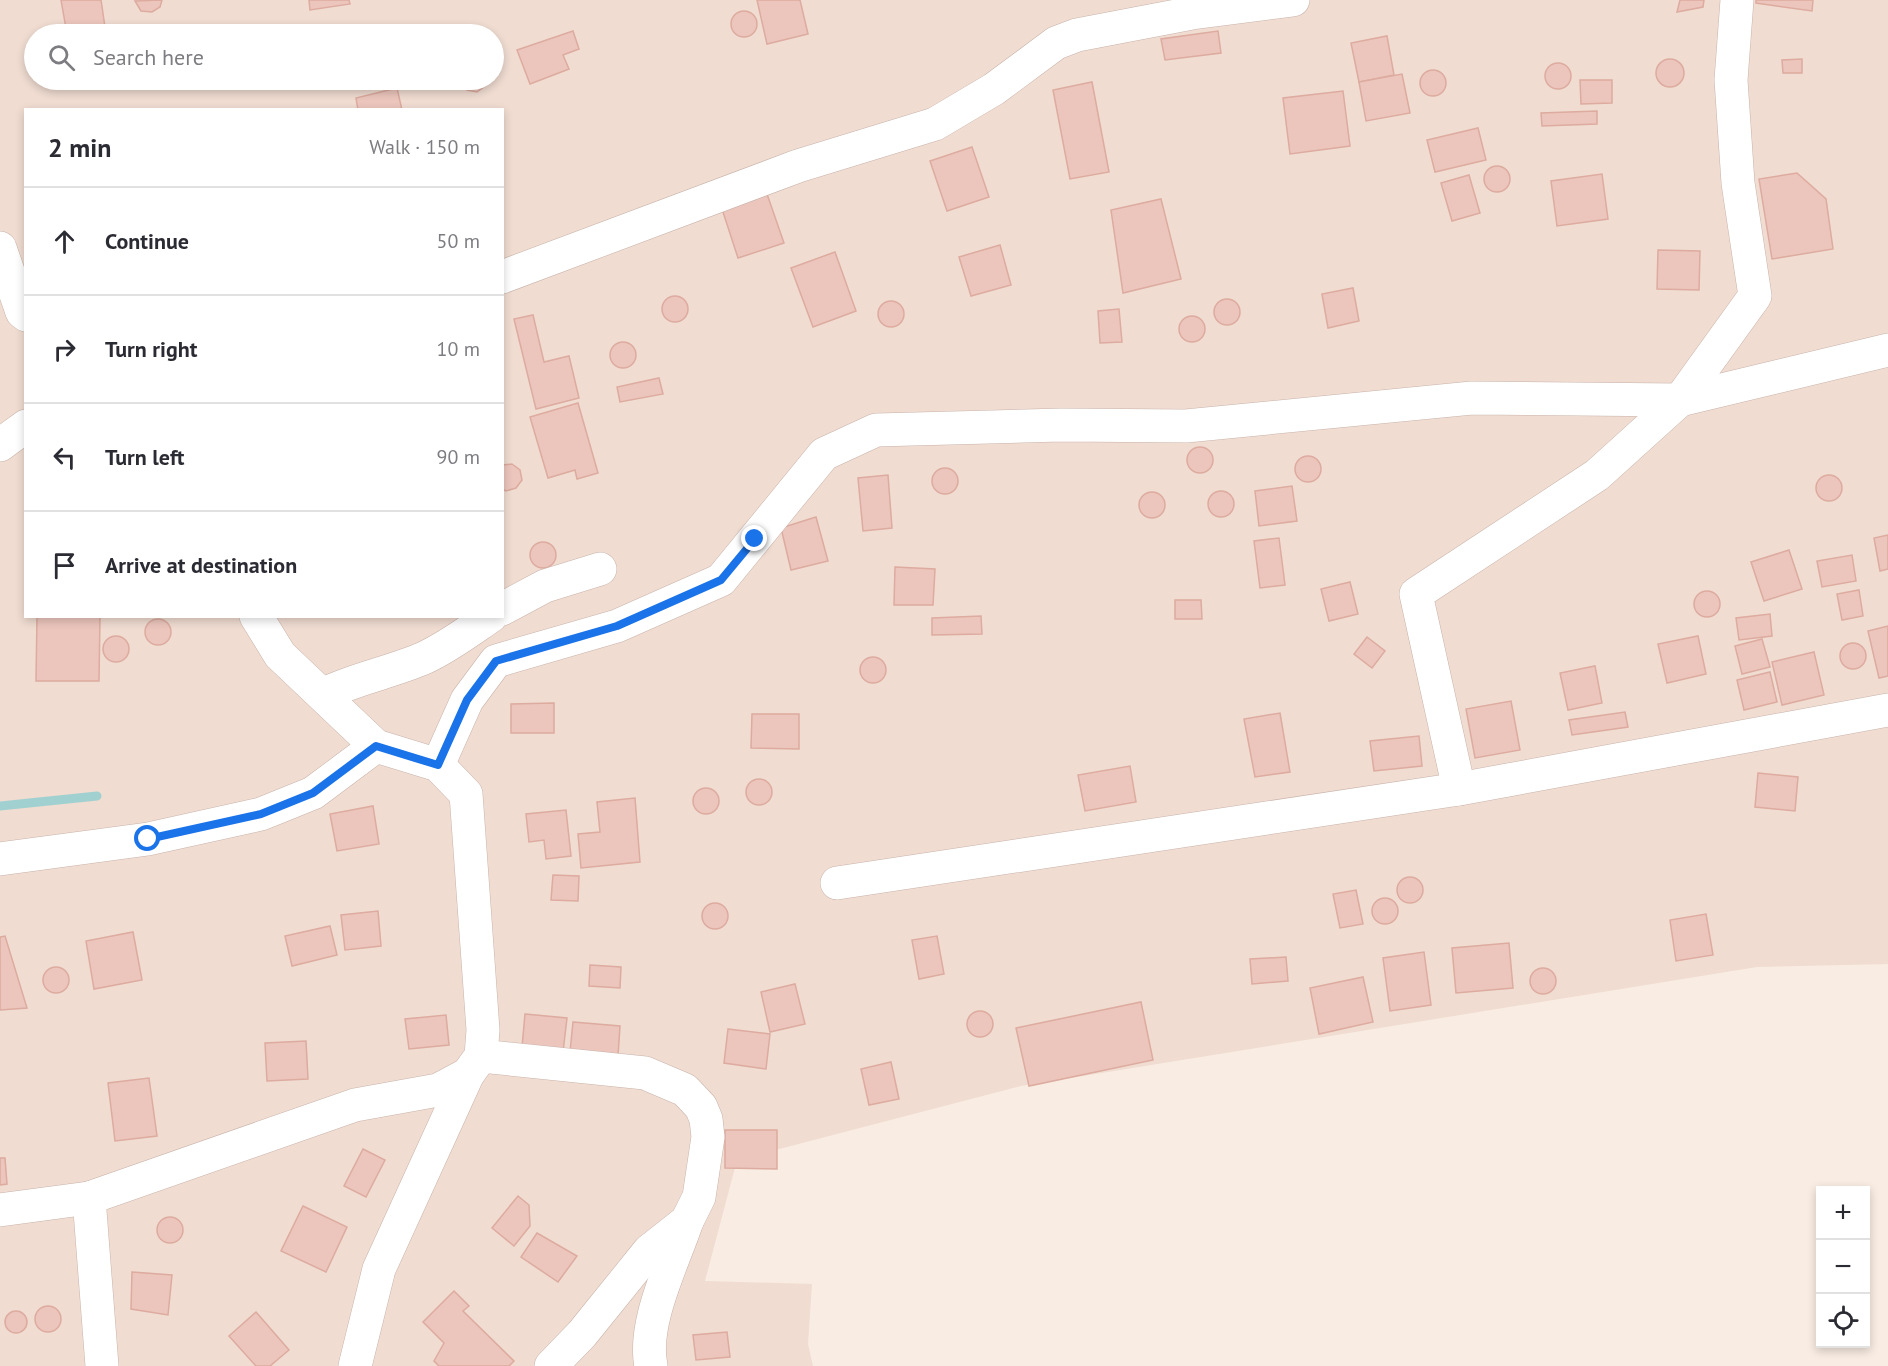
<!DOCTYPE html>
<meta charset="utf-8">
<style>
body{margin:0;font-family:"PT Sans",sans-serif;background:#f2f2f3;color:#2b2b33}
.controls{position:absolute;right:18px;bottom:18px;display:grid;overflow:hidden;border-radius:0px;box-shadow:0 3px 9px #0003}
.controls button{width:54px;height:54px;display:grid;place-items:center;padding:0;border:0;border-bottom:2px solid #e1e1e2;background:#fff;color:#2b2b33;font:30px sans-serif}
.stop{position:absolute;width:18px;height:18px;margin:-14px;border:4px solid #1a73e8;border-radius:50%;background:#fff}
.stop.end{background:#1a73e8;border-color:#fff;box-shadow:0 2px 6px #0008}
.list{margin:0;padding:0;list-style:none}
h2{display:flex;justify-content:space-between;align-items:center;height:78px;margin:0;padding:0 24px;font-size:26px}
h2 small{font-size:20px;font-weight:400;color:#7c7c81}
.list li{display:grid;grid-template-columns:39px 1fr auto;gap:18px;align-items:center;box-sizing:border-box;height:108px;padding:0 24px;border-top:2px solid #e1e1e2}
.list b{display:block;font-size:22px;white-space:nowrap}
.list em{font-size:20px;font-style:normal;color:#7c7c81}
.icon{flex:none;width:33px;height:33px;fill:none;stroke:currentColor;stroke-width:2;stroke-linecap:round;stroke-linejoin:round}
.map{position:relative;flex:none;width:1888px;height:1366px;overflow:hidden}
.search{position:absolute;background:#fff;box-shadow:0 3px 9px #0003;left:24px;top:24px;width:480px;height:66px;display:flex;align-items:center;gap:15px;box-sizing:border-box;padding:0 21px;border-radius:33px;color:#7c7c81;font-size:22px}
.panel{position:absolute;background:#fff;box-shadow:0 3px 9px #0003;left:24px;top:108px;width:480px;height:510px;border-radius:0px}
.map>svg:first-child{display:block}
</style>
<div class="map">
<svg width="1888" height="1366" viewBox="0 0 1888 1366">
<rect width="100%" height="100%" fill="#f9ece2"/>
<path fill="#f0dcd1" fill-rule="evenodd" d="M0 0H1888V964L1757 967 1021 1086 737 1160 705 1281 812 1284 808 1344 813 1366H0ZM34 34H494V80H34ZM26 110H502V616H26Z"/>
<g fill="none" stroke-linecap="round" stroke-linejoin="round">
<polyline stroke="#a0d1d0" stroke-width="9" points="0,806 97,796"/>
</g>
<g fill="#ecc6bd" stroke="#ddab9f" stroke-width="1.5">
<polygon points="61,0 101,0 106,34 67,34"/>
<polygon points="162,0 160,7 152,12 141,11 135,1"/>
<polygon points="309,0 349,0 350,4 310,10"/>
<polygon points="757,0 800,0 808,34 767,44"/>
<polygon points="1680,0 1704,0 1703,7 1677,12"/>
<polygon points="1756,0 1813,0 1812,11 1756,3"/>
<circle cx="744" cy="24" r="13"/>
<polygon points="573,31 579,49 563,55 569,69 530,84 517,50"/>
<polygon points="1218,31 1221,53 1165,60 1161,39"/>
<polygon points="1387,36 1394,75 1359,82 1351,43"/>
<circle cx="1670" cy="73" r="14"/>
<polygon points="1802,59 1802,73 1783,73 1782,60"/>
<circle cx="1558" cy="76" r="13"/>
<circle cx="1433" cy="83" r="13"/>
<polygon points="1402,74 1410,113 1366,121 1359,82"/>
<polygon points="461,80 487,80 485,86 477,92 467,90"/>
<polygon points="1580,80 1612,80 1612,103 1581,104"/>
<polygon points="1092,82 1109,172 1070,179 1053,90"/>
<polygon points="397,88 402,110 358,110 356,98"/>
<polygon points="1343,91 1350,146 1290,154 1283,98"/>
<polygon points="1597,111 1597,124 1542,126 1541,113"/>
<polygon points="1478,128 1486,160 1435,172 1427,140"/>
<polygon points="972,147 989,197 947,211 930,161"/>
<circle cx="1497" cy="179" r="13"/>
<polygon points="1797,173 1826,199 1833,249 1772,259 1759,179"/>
<polygon points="1602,174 1608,219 1557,226 1551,181"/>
<polygon points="1469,175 1480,213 1452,221 1441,183"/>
<polygon points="767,194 784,243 738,258 722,209"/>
<polygon points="1161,199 1181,279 1123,293 1111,210"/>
<polygon points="1000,245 1011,285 971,296 959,257"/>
<polygon points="1658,250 1700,251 1699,290 1657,289"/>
<polygon points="835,252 856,311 813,327 791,268"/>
<polygon points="1353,288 1359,321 1328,328 1322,294"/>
<circle cx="675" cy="309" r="13"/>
<circle cx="1227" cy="312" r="13"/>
<circle cx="891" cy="314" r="13"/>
<polygon points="1119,309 1122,342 1100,343 1098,311"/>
<polygon points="533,315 544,362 569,356 579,398 536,409 514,319"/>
<circle cx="1192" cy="329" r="13"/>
<circle cx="623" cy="355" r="13"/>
<polygon points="659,378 663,394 620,402 617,387"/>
<polygon points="578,403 598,473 577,479 575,470 548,478 530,417"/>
<circle cx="1200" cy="460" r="13"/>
<circle cx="1308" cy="469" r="13"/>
<polygon points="512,464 520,470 522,480 516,488 506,491 502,489 502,465"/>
<circle cx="945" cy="481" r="13"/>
<circle cx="1829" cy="488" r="13"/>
<polygon points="888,475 892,528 863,531 858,478"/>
<polygon points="1292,486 1297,521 1259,526 1255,491"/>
<circle cx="1221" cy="504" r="13"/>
<circle cx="1152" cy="505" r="13"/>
<polygon points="816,517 828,561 791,570 781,528"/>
<polygon points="1888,535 1888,569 1880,571 1874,538"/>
<polygon points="1279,538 1285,585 1260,588 1254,541"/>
<circle cx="543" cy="555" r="13"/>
<polygon points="1789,550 1802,589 1764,601 1751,562"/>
<polygon points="1852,555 1856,581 1822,587 1817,561"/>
<polygon points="895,567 935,569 933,605 894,605"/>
<polygon points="1350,582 1358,614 1329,621 1321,589"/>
<polygon points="1859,590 1863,616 1842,620 1837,594"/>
<circle cx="1707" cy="604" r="13"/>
<polygon points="1175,600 1201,600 1202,619 1175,619"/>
<polygon points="1770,614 1772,636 1739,640 1736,618"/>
<polygon points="37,616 100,616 99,681 36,681"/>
<polygon points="981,616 982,634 932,635 932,618"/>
<circle cx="158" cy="632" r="13"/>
<polygon points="1888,626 1888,676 1879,678 1868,631"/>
<circle cx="116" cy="649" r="13"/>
<polygon points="1698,636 1706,674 1667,683 1658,644"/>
<polygon points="1367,637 1385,651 1372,668 1354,654"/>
<polygon points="1762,639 1770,667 1742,674 1735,646"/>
<circle cx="1853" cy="656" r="13"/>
<polygon points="1814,652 1824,695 1782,705 1772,662"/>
<circle cx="873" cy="670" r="13"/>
<polygon points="1595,666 1602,703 1568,710 1560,673"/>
<polygon points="1770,672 1777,702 1744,710 1737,680"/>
<polygon points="1511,701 1520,750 1475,758 1466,709"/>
<polygon points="554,703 554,733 511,733 511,704"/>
<polygon points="1625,712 1628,727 1572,735 1569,720"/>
<polygon points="1280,713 1290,772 1255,777 1244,719"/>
<polygon points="752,714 799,714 799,749 751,748"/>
<polygon points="1419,736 1422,766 1374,771 1370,741"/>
<polygon points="1130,766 1136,802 1085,811 1078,775"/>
<polygon points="1758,773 1798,777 1795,811 1755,807"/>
<circle cx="759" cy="792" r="13"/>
<circle cx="706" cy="801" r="13"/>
<polygon points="635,798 640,862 581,868 578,834 600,832 597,802"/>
<polygon points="373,806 379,844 337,851 330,814"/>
<polygon points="566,810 571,856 546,859 544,840 529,842 526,814"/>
<polygon points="553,875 579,876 578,901 551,900"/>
<circle cx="1410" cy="890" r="13"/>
<polygon points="1356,890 1363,924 1340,928 1333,894"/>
<circle cx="1385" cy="911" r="13"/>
<circle cx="715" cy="916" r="13"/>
<polygon points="378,911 381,946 345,950 341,915"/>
<polygon points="1706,914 1713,955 1676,961 1670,920"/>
<polygon points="330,926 337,955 292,966 285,936"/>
<polygon points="133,932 142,980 94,989 86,941"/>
<polygon points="5,936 27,1008 0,1010 0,937"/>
<polygon points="937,936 944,974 919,979 912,940"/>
<polygon points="1509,943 1513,988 1456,993 1452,948"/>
<polygon points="1424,952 1431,1005 1390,1011 1383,958"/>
<polygon points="1286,957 1288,981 1252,984 1250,959"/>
<polygon points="590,965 621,967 620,988 589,986"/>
<circle cx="56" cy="980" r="13"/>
<circle cx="1543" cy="981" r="13"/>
<polygon points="1363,977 1373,1022 1319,1034 1310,988"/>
<polygon points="795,984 805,1024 770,1032 761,992"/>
<polygon points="1141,1002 1153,1060 1029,1086 1016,1028"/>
<circle cx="980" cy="1024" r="13"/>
<polygon points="525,1014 567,1018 563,1052 522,1047"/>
<polygon points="446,1015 449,1045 409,1049 405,1019"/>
<polygon points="573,1022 620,1026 618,1056 570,1052"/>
<polygon points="728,1029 770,1034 766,1069 724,1063"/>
<polygon points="306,1041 308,1079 267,1081 265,1043"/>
<polygon points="891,1062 899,1099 869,1105 861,1069"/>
<polygon points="149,1078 157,1136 115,1141 108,1083"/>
<polygon points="725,1130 777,1130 777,1169 725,1168"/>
<polygon points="363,1149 385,1160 366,1197 344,1186"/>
<polygon points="0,1158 5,1158 7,1184 0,1185"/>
<polygon points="518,1196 529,1205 530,1226 514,1246 492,1228"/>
<polygon points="303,1206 347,1227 326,1272 281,1251"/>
<circle cx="170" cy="1230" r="13"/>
<polygon points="537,1233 577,1256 558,1282 521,1257"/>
<polygon points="132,1272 172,1275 168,1315 131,1309"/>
<polygon points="454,1291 469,1306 463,1311 514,1361 509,1366 439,1366 434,1361 444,1343 423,1322"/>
<circle cx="48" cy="1319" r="13"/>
<circle cx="16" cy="1322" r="11"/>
<polygon points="256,1312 289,1350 270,1366 256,1366 229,1336"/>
<polygon points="727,1332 730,1357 696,1360 693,1335"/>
</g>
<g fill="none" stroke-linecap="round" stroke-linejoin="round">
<g stroke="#c9b3aa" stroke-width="34">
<g id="minor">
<polyline points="0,248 22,312 26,315"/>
<polyline points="502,277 798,166 935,124 994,89 1056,43 1077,35 1192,13 1293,0"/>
<polyline points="0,445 26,426"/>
<polyline points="502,609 545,586 600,569"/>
<path d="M324 694C357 678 392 672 424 658 448 647 469 631 491 616"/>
<polyline points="438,765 467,700 496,661 617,626 721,580 824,454 876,430 1061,425 1186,426 1472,398 1680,400 1888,350"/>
<polyline points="1459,789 1416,594 1597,475 1680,400 1755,296 1738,183 1731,80 1737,0"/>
<polyline points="0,859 148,839 261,814 313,793 376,746"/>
<polyline points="837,883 1459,789 1888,710"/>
<polyline points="481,1056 645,1073 685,1090 701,1107 706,1119 708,1137 699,1197 687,1221 649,1251 582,1334 551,1366"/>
<polyline points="89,1198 102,1366"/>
<polyline points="0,1210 89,1198 355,1105 438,1090 468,1074 481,1056 483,1030 466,794 438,765 376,746 280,655 256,616"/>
<polyline points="355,1366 379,1269 468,1074"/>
<path d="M651 1366C642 1323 673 1263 687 1221"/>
</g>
</g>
<use href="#minor" stroke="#fff" stroke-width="33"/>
</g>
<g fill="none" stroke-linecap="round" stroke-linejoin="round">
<polyline stroke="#1a73e8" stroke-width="8" points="148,839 261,814 313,793 376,746 438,765 467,700 496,661 617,626 721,580 755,539"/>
</g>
</svg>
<div class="controls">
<button>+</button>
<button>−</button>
<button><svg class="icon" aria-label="locate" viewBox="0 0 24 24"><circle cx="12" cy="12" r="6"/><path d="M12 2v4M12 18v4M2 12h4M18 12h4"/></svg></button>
</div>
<div class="stop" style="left:148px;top:839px"></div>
<div class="stop end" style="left:755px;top:539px"></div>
<div class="search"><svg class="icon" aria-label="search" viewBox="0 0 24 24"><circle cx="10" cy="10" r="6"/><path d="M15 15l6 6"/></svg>Search here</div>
<section class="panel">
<h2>2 min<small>Walk · 150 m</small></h2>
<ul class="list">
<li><svg class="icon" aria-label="ahead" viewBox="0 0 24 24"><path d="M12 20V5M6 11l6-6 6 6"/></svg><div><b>Continue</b></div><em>50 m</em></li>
<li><svg class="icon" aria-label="right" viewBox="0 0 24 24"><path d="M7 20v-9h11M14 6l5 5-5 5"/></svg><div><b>Turn right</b></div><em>10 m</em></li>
<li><svg class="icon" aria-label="left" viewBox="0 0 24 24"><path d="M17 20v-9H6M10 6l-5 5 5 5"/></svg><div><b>Turn left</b></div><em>90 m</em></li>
<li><svg class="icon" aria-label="arrive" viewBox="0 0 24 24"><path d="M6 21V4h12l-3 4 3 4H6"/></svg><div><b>Arrive at destination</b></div></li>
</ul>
</section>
</div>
